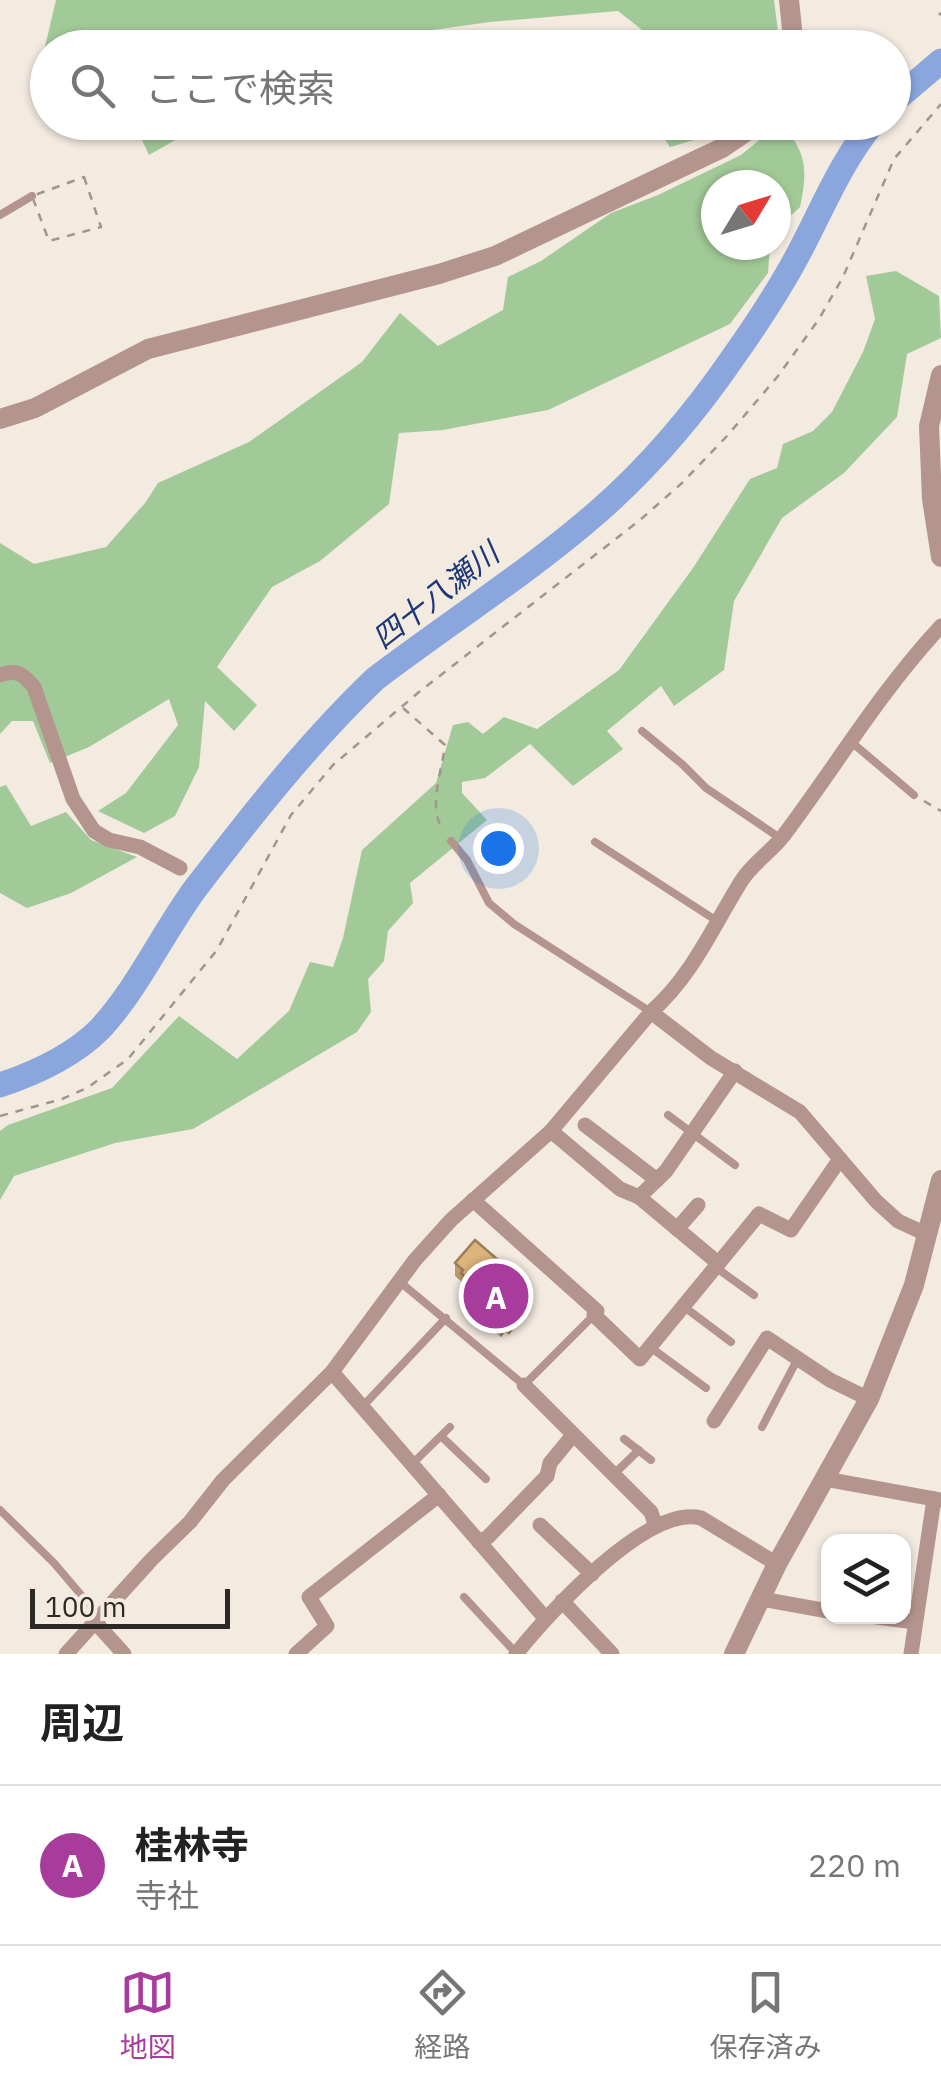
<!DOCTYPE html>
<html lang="ja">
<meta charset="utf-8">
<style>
body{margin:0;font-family:"IBM Plex Sans","Noto Sans JP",sans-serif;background:#f6f6f6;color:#222}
.controls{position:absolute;right:30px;bottom:30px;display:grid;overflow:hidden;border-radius:20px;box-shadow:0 2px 8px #0004}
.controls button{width:90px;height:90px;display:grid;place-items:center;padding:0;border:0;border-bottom:2px solid #e0e0e0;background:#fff;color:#222;font:50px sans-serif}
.compass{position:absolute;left:701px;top:170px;width:90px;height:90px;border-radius:50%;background:#fff;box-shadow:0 2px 8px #0004;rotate:52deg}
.scale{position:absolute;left:30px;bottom:25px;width:200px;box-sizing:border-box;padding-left:10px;border:5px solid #2d2a26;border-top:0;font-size:28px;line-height:35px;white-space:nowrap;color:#2d2a26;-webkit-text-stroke:8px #f3eae0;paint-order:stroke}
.you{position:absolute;left:498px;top:848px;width:35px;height:35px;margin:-25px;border:8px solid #fff;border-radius:50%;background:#1a73e8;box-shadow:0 0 0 15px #1a73e833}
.badge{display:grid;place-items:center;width:65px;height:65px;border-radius:50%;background:#a83c9c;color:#fff;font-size:32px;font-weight:700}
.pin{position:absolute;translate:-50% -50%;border:5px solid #fff;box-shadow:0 2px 10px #0006}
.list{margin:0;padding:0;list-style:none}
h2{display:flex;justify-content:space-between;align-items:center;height:130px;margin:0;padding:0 40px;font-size:42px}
h2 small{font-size:32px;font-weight:400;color:#767676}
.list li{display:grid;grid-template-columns:65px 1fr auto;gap:30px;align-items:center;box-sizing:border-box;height:160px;padding:0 40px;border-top:2px solid #e0e0e0}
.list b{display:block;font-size:38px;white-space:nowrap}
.list p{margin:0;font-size:32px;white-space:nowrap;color:#767676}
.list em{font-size:32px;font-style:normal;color:#767676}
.icon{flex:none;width:55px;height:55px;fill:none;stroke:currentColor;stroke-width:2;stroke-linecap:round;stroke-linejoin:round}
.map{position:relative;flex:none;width:941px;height:1654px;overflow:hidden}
.search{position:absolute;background:#fff;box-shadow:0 2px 8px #0004;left:30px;right:30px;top:30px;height:110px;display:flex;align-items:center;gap:25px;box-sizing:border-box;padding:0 35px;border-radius:55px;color:#767676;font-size:38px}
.sheet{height:290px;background:#fff}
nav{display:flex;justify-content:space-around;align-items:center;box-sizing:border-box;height:140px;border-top:2px solid #e0e0e0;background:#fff;font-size:28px;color:#767676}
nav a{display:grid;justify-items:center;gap:5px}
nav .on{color:#a83c9c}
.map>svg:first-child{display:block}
</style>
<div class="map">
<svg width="941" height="1654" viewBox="0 0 941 1654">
<rect width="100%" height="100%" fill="#f3eae0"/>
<g fill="#a2ca98">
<polygon points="56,0 774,0 780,47 664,47 618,11 490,22 339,43 331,47 48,48 47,61 44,51"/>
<polygon points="134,123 205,123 149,155"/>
<polygon points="654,123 740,123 738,127 670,147"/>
<path d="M780 123C807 151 808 170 800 207L776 230V185H716V245H770L768 273 730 324 548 410 443 430 399 433 389 504 320 561 272 587 217 667 257 705 234 731 205 701 199 767 175 816 144 833 98 811 126 793 178 725 169 699 89 747 50 763 33 721H12L0 734V543L34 564 106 547 145 503 158 483 249 442 362 362 400 313 438 346 503 310 508 277 541 261 611 213 658 195 741 155Z"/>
<polygon points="896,271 939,296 941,338 907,354 897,417 844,473 782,518 734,601 724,670 674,706 661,686 607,731 623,749 573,786 530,744 485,778 462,782 462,793 487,820 410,883 413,903 388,931 384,961 368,979 371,1012 357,1032 193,1129 115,1143 14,1176 0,1200 0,1131 8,1125 112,1088 179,1016 237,1059 289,1011 310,962 333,967 343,938 362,850 436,783 453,725 468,722 483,734 504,717 537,729 619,670 693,568 750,479 777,468 783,444 813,431 832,412 863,352 875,319 866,276"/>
<polygon points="6,785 31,826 66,812 91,840 137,857 71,893 27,908 0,893 0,787"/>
</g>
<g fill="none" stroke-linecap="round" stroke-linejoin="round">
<g stroke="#8aa6dd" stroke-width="25">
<polyline points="894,101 941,61"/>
<path d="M0 1085C36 1073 73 1056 100 1029 138 988 162 934 195 889 251 816 309 742 375 679 450 622 529 572 600 510 651 465 695 413 734 356 758 322 783 284 802 247 824 205 843 158 874 122"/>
</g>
<g stroke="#9e9790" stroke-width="2.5" stroke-dasharray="8 8" stroke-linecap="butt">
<polyline points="939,15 941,13"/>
<polygon points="84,177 101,227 49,241 32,196"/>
<path d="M403 708 445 745C442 771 427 810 444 831"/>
<polyline points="924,801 941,811"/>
<polyline points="0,1116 62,1099 87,1088 128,1059 217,950 291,815 333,765 419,692 640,520 682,483 727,436 778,376 819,319 843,277 894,159 941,104"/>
</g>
<g stroke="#b4958e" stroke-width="8">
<polyline points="0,215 32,196"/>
<polyline points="642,731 682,764 706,788 780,838"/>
<polyline points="849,740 914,795"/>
<polyline points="451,841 467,860 489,903 514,924 651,1012"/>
<polyline points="595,842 717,921"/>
<polyline points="668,1115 735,1165"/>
<polyline points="718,1263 722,1272 754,1295"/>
<polyline points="400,1282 524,1385 594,1315"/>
<polyline points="683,1306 731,1342"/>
<polyline points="650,1347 706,1388"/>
<polyline points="363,1406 446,1318"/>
<polyline points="762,1427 797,1360"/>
<polyline points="442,1437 486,1479"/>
<polyline points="624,1439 651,1460"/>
<polyline points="412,1464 450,1427"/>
<polyline points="613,1475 639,1450"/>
<polyline points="0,1510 54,1563 99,1616"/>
<polyline points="464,1597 516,1653"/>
</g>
<g stroke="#b4958e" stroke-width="15">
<path d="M0 675C17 669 23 674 34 687L73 799 94 831 109 840 140 847 180 868"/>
<polyline points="651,1012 711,1058 800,1112 876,1201 898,1221 926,1234"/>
<polyline points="585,1125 657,1180"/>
<polyline points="551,1131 620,1189 639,1197 718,1263"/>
<polyline points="639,1197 666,1171 735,1071"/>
<polyline points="473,1200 597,1311 594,1315 640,1359 759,1214 791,1230 840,1159"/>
<polyline points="677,1229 698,1205"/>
<polyline points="332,1372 545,1618"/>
<polyline points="524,1385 651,1512 655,1524"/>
<polyline points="714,1421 767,1338 830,1380 869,1399"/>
<polyline points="825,1479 941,1500"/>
<polyline points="540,1525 592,1574"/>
<polyline points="479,1542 488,1537 547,1476 550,1463 573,1435"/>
<polyline points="761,1599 828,1611"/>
<polyline points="562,1601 612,1654"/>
<polyline points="869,1616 915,1622"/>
<polyline points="96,1623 124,1654"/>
<path d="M66 1654 152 1559 190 1522 223 1480 332 1372 415 1260 451 1220 551 1131 651 1012C693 975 713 926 742 880 753 863 772 851 784 835 838 763 879 693 941 626"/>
<polyline points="296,1654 327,1626 309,1597 439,1495"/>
<path d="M516 1654C548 1614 647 1504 701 1518L777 1564"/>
<polyline points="911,1654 934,1499"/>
</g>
<g stroke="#b4958e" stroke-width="20">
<polyline points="789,0 794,48"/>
<polyline points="941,375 929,426 932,499 941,557"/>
<polyline points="0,419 35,408 148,349 439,274 495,256 722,148 760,122"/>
<polyline points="734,1654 777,1564 869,1399 914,1285 941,1180"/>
</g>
</g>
<polygon fill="#bf9b6c" points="455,1263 504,1278 501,1281 522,1316 509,1335 505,1332 501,1337 476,1315 478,1301 461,1286 461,1281 455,1276"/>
<g fill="#9b7e58">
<polygon points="504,1265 504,1278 495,1288 495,1275"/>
<polygon points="522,1303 522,1316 509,1335 509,1322"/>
<polygon points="505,1319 505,1332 501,1337 501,1324"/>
</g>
<polygon fill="#deb47d" stroke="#9b7e58" stroke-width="2.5" points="475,1240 504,1265 495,1275 522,1303 509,1322 505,1319 501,1324 476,1302 484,1293 461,1273 463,1270 455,1263"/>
<g text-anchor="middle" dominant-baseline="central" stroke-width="8" stroke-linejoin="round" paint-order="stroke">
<g font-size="30" font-style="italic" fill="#1b3778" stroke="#f3eae0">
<text transform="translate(435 595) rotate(-38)">四十八瀬川</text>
</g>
</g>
</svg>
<div class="controls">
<button><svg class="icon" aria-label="layers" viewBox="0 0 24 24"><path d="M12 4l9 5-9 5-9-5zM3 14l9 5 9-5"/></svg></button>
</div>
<svg class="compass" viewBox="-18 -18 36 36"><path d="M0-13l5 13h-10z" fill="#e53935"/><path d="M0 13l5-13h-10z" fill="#767676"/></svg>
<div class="scale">100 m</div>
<div class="you"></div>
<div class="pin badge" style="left:496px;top:1296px">A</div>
<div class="search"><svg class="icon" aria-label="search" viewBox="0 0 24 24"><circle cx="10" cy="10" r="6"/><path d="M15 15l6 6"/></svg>ここで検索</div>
</div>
<section class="sheet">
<h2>周辺<small></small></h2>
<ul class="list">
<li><span class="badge">A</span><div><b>桂林寺</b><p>寺社</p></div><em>220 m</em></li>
</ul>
</section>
<nav>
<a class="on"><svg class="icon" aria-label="map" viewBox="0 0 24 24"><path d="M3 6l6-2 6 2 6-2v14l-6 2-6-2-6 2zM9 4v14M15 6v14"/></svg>地図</a>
<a><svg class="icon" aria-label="directions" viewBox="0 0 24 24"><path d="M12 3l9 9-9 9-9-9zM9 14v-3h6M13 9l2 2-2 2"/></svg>経路</a>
<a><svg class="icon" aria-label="saved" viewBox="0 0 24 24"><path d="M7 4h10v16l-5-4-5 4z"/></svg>保存済み</a>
</nav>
